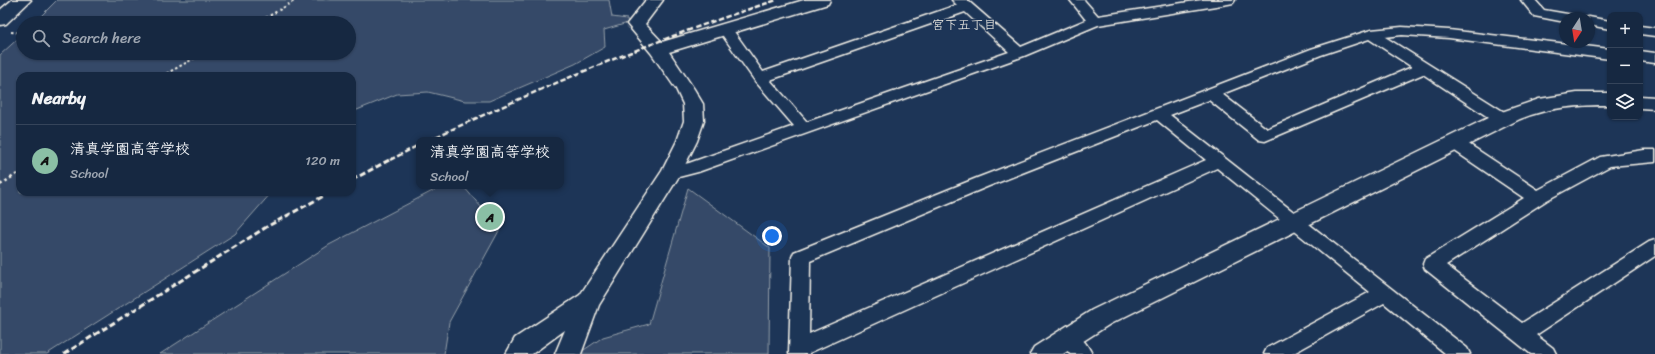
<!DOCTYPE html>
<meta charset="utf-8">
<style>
body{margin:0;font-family:Sriracha,"Klee One",sans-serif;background:#1f3048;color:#f1f3f6}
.controls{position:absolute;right:12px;top:12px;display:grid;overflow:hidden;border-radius:8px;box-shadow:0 1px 3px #0004}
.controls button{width:36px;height:36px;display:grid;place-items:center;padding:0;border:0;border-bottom:1px solid #35445a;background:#162841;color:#f1f3f6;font:20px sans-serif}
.compass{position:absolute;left:1559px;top:12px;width:36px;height:36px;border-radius:50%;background:#162841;box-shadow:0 1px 3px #0004;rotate:192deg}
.you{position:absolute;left:772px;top:236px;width:14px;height:14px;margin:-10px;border:3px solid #fff;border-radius:50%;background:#1a73e8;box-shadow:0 0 0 6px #1a73e833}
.badge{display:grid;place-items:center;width:26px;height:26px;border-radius:50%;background:#8abfa5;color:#111;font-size:13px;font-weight:700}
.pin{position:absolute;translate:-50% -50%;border:2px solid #fff;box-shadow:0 1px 4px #0006}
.popup{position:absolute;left:416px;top:137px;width:148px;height:52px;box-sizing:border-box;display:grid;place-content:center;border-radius:8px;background:#162841;filter:drop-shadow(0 1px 3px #0005);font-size:13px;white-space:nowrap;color:#9ea6b1}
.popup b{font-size:15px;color:#f1f3f6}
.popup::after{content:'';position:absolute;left:50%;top:100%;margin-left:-8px;border:8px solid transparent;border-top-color:#162841}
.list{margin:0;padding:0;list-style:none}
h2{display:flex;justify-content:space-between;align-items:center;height:52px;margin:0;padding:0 16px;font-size:17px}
h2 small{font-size:13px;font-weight:400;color:#9ea6b1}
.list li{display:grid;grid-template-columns:26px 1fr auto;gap:12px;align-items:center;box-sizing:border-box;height:72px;padding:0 16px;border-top:1px solid #35445a}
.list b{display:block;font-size:15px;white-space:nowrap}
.list p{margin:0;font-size:13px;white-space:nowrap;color:#9ea6b1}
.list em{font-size:13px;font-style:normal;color:#9ea6b1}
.icon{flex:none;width:22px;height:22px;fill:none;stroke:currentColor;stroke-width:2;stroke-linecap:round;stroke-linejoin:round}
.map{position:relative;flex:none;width:1655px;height:354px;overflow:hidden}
.search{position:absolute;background:#162841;box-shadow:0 1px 3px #0004;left:16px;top:16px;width:340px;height:44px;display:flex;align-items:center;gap:10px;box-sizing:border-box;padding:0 14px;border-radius:22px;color:#9ea6b1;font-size:15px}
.panel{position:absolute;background:#162841;box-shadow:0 1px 3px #0004;left:16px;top:72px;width:340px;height:124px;border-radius:12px}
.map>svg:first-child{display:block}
</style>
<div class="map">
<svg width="1655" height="354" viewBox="0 0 1655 354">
<rect width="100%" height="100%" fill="#1d3557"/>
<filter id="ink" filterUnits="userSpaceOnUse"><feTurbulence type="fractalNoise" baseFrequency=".025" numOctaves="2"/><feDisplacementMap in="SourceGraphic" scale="8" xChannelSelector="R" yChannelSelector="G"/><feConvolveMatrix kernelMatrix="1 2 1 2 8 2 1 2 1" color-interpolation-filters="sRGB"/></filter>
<g filter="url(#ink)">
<g fill="#354a67" stroke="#949ea8">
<polygon points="57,0 609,0 612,17 627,19 628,23 604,30 605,47 575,64 489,101 465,101 428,92 397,94 352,112 352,76 20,76 20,192 272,192 235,234 47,354 0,354 0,55 23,34 23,53 349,53 349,23 34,23"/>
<polygon points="442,186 463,186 500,229 449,322 444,354 160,354 329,245"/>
<polygon points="688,188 770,248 769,354 578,354 603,337 649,324"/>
</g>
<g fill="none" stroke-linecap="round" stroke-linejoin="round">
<g stroke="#f4f1e8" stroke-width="3">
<g id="minor">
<path d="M952 0H967L1021 47 1086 20 1070 0H1084L1098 16 1202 0H1235L1233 3 1228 4 1098 25 1024 56 698 172 671 179 665 177 663 173 665 169 689 163 794 126 755 81 718 29 720 26 725 25 730 26 763 72 957 5ZM965 12 1009 52 807 122 770 80Z"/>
<polygon points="1521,0 1535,0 1544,10 1573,15 1575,18 1565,18 1565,22 1534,16"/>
<polygon points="1589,17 1610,21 1610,29 1589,25 1589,18 1584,18"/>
<polygon points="1640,26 1655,28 1655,36 1640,34"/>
<path d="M1402 27 1449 30 1610 49V59L1449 38 1402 35 1385 37 1509 115 1511 119 1509 123 1503 124 1497 123 1423 74 1265 141 1259 140 1209 100 1170 115 1467 348 1470 354H1446L1384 303 1292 354H1264L1267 348 1370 292 1217 168 809 353V354H789L792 257 794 252 977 178 1311 49 1371 30ZM1369 39 1412 67 1267 129 1222 94 1321 55ZM1157 120 1206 160 809 334 810 261 989 186Z"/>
<polygon points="1640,51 1655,53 1655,63 1640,61"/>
<polygon points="1455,137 1461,139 1538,190 1600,157 1644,150 1655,150 1655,162 1610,166 1547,200 1446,265 1522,323 1649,242 1655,240 1655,256 1536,335 1553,348 1556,354 1531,354 1425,269 1423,264 1425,259 1524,198 1449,147 1447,143 1449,139"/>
<path d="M1068 330C1079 333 1087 344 1092 354H1070L1058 338 1061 332Z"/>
</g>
</g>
<g stroke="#f4f1e8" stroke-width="3">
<g id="tertiary">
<polygon points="646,0 663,0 645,24 662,42 804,0 830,0 828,4 669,52 694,89 703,104 704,121 697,141 681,173 599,305 581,354 555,354 565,330 532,354 506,354 515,338 580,295 662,171 677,141 684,121 683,104 676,89 651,53 627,24"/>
<path d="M1577 93H1610V105C1579 105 1549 107 1520 119L1110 324 1063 354H1030L1034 347 1092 310 1496 114 1539 99Z"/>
<polygon points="1640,96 1655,97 1655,109 1640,108"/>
</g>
</g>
<g stroke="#f4f1e8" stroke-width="3">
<polygon id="trunk" points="12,0 31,0 6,24 0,25 0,10"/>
</g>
<g stroke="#f4f1e8" stroke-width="2" stroke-dasharray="2.5 2.5" stroke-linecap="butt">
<polyline points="257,23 296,0"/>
<polyline points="11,32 23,33"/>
<polyline points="191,53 200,55"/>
<polyline points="162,76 204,53"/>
</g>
<polyline stroke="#f4f1e8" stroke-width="2.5" stroke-dasharray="3 3" stroke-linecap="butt" points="0,185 20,172"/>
<use href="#minor" fill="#1d3557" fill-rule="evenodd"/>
<use href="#tertiary" fill="#1d3557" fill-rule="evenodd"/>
<use href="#trunk" fill="#1d3557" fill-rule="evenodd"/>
<g stroke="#f4f1e8" stroke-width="2.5" stroke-dasharray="5.5 2.5" stroke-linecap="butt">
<path d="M429 140C543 87 657 38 777 0"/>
<polyline points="390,160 419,145"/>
</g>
<g stroke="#f4f1e8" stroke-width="3" stroke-dasharray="6 3" stroke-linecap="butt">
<polyline points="352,180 391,159"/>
<polyline points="64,354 268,226 331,192"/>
</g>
</g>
</g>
<g text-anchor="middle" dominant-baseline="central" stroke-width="3" stroke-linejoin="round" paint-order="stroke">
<g font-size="13" fill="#f4f1e8" stroke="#1d3557">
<text x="964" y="24">宮下五丁目</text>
</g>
</g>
</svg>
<div class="controls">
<button>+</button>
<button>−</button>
<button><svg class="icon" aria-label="layers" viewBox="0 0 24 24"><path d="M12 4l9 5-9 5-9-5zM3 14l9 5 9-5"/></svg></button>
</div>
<svg class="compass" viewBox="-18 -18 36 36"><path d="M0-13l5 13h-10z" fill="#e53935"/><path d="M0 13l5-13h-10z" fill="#9ea6b1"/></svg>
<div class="you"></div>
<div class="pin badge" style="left:490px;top:217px">A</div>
<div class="popup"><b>清真学園高等学校</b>School</div>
<div class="search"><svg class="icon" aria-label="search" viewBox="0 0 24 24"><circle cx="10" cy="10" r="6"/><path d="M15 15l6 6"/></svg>Search here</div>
<section class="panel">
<h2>Nearby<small></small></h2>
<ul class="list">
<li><span class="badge">A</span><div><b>清真学園高等学校</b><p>School</p></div><em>120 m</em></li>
</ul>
</section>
</div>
